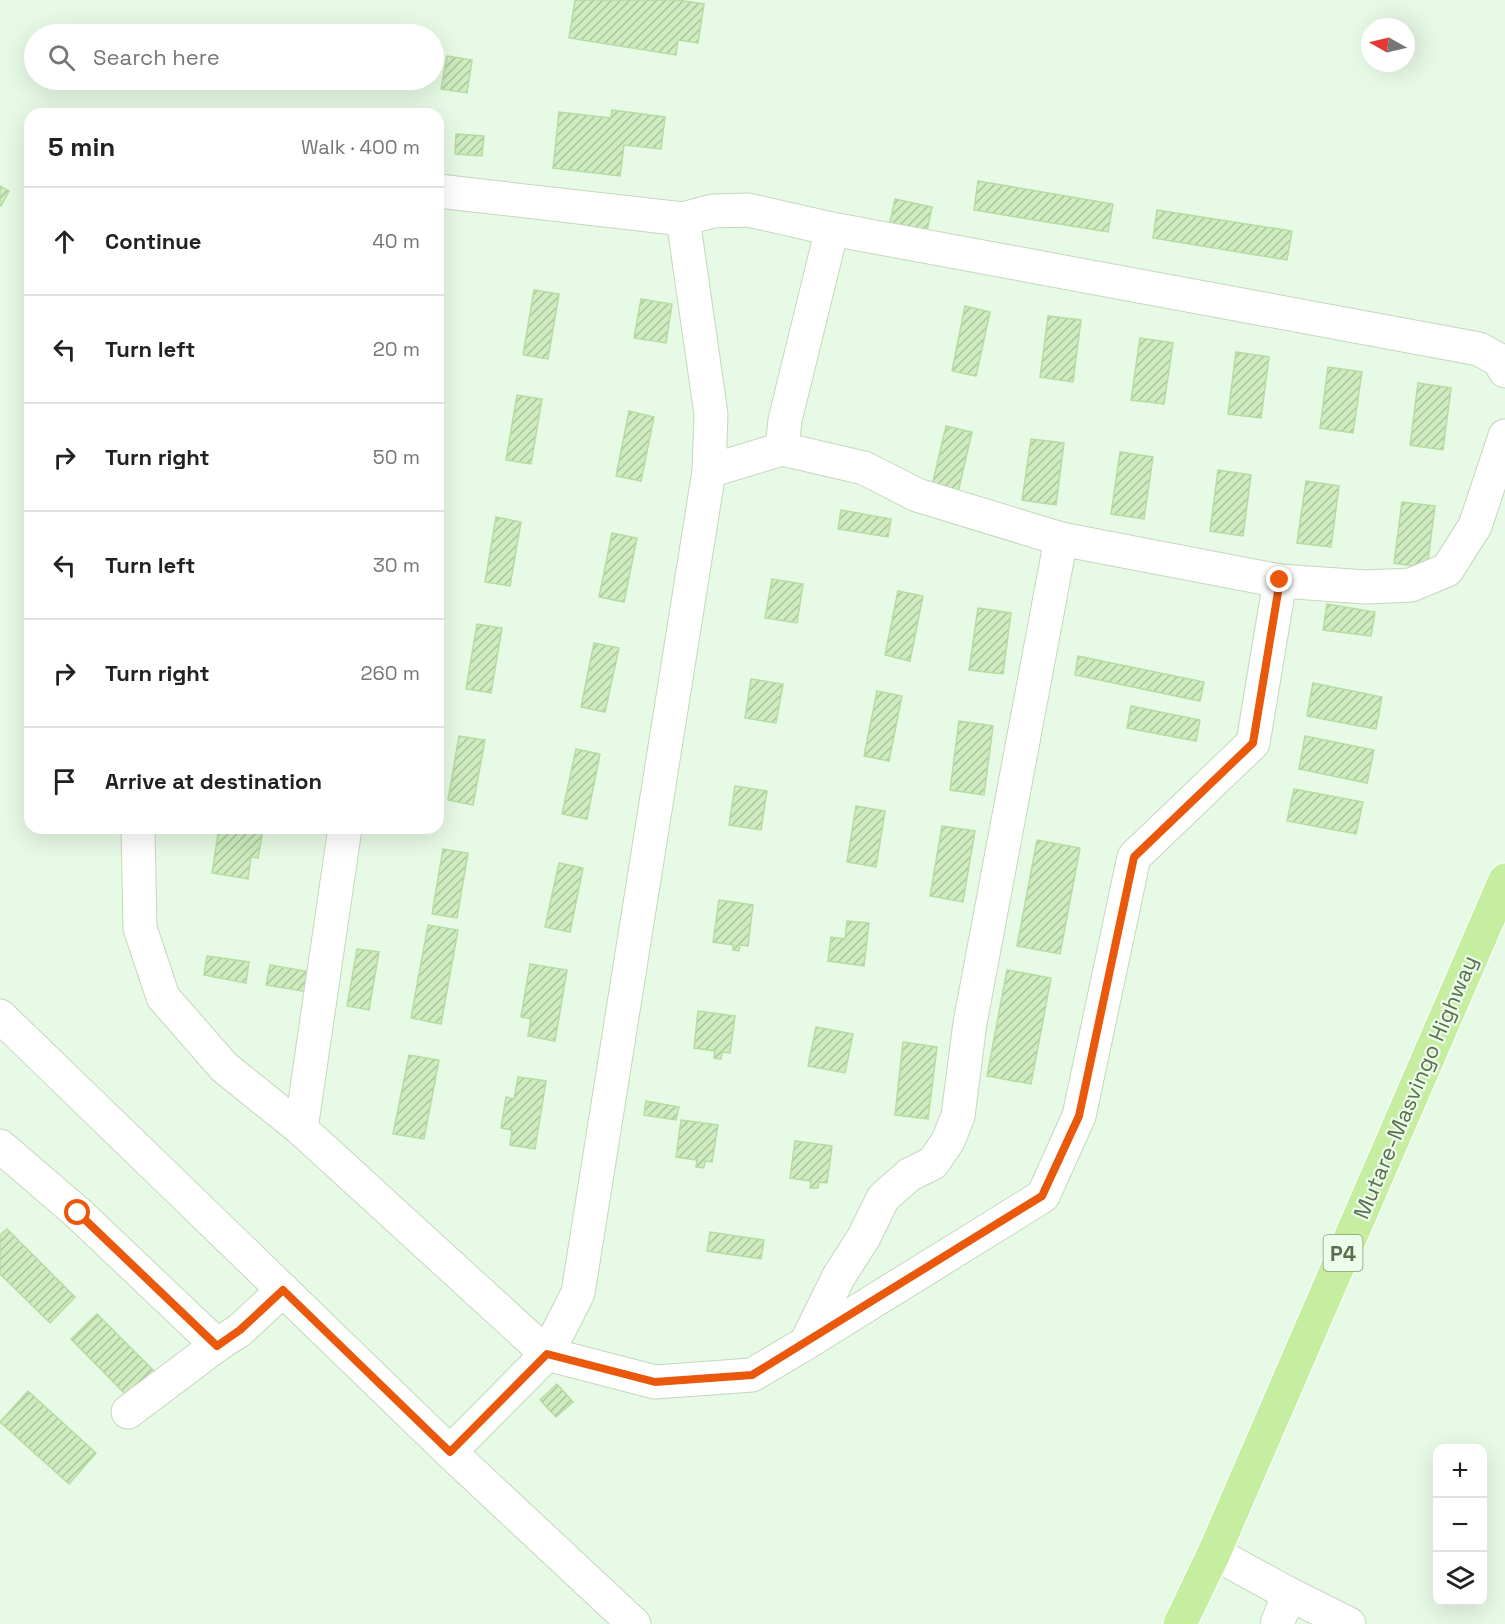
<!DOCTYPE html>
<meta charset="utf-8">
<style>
body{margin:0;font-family:"Space Grotesk",sans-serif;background:#f2f2f2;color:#222}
.controls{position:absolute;right:18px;bottom:18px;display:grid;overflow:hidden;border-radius:12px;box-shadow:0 6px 24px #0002}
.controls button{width:54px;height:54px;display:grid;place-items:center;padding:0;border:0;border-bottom:2px solid #e0e0e0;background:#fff;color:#222;font:30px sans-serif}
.compass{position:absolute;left:1361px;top:18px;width:54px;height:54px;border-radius:50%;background:#fff;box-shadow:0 6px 24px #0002;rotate:278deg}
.stop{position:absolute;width:18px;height:18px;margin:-14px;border:4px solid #ea580c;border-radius:50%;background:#fff}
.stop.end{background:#ea580c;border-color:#fff;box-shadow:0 2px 6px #0008}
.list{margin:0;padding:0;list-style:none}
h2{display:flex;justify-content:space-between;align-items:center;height:78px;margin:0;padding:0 24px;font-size:26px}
h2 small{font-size:20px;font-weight:400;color:#767676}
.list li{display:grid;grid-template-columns:39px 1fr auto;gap:18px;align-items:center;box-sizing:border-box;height:108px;padding:0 24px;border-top:2px solid #e0e0e0}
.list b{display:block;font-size:22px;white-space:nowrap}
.list em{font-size:20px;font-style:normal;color:#767676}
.icon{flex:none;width:33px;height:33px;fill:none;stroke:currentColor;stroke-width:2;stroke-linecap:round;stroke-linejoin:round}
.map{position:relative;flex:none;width:1505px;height:1624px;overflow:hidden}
.search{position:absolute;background:#fff;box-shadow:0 6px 24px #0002;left:24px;top:24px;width:420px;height:66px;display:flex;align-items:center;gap:15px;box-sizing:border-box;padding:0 21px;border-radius:33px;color:#767676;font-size:22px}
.panel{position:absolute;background:#fff;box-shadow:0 6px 24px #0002;left:24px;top:108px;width:420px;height:726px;border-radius:18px}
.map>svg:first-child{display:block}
</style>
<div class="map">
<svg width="1505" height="1624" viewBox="0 0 1505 1624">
<defs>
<pattern id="building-hatch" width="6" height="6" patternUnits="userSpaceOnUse" patternTransform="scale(1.5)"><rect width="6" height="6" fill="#ceecbf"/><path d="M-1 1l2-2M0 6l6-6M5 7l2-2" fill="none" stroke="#aac49d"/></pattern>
</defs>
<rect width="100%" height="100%" fill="#e7fae5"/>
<g fill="url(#building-hatch)" stroke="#b6dda1" stroke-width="1.5">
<polygon points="575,0 678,0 704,4 698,43 678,40 676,55 569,38"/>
<polygon points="447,56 472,60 467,93 441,89"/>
<polygon points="612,110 665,117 661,149 624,145 620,176 553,168 559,112 611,118"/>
<polygon points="456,134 484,136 482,156 455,154"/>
<polygon points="978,181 1113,204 1108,232 974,210"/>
<polygon points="0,186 9,191 1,206 0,205"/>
<polygon points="895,199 932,207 926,235 889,227"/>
<polygon points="1157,210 1292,231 1287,260 1153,238"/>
<polygon points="534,290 559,294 548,359 523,355"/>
<polygon points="641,299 672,304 666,343 634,338"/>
<polygon points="965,306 990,312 976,376 952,371"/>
<polygon points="1048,316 1081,320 1073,382 1040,377"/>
<polygon points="1140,338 1173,343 1164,404 1131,400"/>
<polygon points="1236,352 1269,357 1261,418 1228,414"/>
<polygon points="1328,367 1362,372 1353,433 1320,428"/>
<polygon points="1418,383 1451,388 1443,450 1410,445"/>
<polygon points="517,395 542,399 531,464 506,460"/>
<polygon points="629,411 654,417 641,481 616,476"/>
<polygon points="946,426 972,432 958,492 932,486"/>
<polygon points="1031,439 1064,443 1056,505 1022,500"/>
<polygon points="1120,452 1153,457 1144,519 1111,514"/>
<polygon points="1218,470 1251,475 1243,536 1210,531"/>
<polygon points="1306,481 1339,486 1331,547 1297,543"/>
<polygon points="1402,502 1435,506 1427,568 1394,563"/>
<polygon points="841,510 891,519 888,537 838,529"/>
<polygon points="496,517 521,522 510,586 485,582"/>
<polygon points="612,533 637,538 624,602 599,597"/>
<polygon points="772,579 803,584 797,623 765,618"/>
<polygon points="898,591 923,596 910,661 885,655"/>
<polygon points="1327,604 1375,612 1371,636 1323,630"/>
<polygon points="978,608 1011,613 1003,674 969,670"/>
<polygon points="477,624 502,628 491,693 466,689"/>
<polygon points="594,643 619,648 605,712 581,707"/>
<polygon points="1078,656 1204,682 1200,701 1075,675"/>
<polygon points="751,679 783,684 776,723 745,718"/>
<polygon points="1313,683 1382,697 1376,729 1307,716"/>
<polygon points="877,691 902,696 889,761 864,756"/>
<polygon points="1131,706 1200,720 1196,741 1127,728"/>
<polygon points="959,721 993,726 984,795 950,790"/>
<polygon points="459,736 485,740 473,805 448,800"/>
<polygon points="1305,736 1374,750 1367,783 1299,769"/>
<polygon points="576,749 600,754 587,819 562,814"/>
<polygon points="735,786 767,791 761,830 729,825"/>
<polygon points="1294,789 1363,802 1356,834 1287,821"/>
<polygon points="856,806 885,811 876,867 847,862"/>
<polygon points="942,826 975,831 963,902 930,896"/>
<polygon points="219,828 254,828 263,830 258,858 251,857 248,879 212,873"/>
<polygon points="1037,840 1080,848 1060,954 1017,946"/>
<polygon points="443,849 468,853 457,918 432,914"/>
<polygon points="559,863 583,868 570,932 545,927"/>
<polygon points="719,900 753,905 748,946 740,945 739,951 733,950 733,945 713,942"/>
<polygon points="847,921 869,923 864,966 828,961 831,937 845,939"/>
<polygon points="428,925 458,930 441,1024 411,1018"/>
<polygon points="357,949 379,952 369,1010 347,1006"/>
<polygon points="207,956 249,962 246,983 204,975"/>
<polygon points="530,964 567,970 555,1041 528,1036 531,1019 521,1017"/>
<polygon points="270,965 311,972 308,992 266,985"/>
<polygon points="1007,970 1051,978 1031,1084 987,1076"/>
<polygon points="698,1011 735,1016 730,1053 722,1052 721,1059 714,1058 715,1051 694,1048"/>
<polygon points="816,1027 853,1034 845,1073 808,1066"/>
<polygon points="903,1042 937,1047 928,1119 895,1115"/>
<polygon points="409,1055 439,1060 424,1139 393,1134"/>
<polygon points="518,1077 546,1081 535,1149 510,1145 512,1130 501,1128 506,1097 514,1099"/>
<polygon points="646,1101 679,1107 676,1120 644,1115"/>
<polygon points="681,1120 718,1125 712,1162 705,1161 704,1168 696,1167 697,1160 676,1157"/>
<polygon points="795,1141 832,1146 827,1183 819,1182 818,1188 810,1188 811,1181 790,1178"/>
<polygon points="7,1229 75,1297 50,1323 0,1274 0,1235"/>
<polygon points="710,1232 764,1240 761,1259 707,1251"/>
<polygon points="97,1314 157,1374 131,1400 71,1339"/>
<polygon points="557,1384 573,1402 556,1417 540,1400"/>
<polygon points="28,1391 96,1453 69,1484 0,1422"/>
</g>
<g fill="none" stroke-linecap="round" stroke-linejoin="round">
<g stroke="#c4d8bc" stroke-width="35">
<g id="minor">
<polyline points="438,191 683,219 713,211 748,210 832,229 1479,349 1499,360 1505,371"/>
<polyline points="832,229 785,420 782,449 864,468 917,495 1061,539 1280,581 1366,587 1411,585 1447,570 1475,526 1505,436"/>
<polyline points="709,471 782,449"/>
<polyline points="138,828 140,928 163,997 224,1067 301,1129 547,1354 655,1382 752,1375 806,1343 839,1276 864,1237 883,1198 909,1175 933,1163 948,1141 958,1116 970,1023 1061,539"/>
<polyline points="0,1016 450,1452 634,1624"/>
<polyline points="301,1129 345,828"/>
<polyline points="0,1146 78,1213 217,1345 240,1330 283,1290"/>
<polyline points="806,1343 1043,1196 1079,1116 1134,857 1253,743 1280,581"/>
<polyline points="128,1412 217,1345"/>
<polyline points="450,1452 547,1354 578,1293 709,471 711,414 683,219"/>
<polyline points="1214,1553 1289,1594 1349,1624"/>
<polyline points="1277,1624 1289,1594"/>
</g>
</g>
<g stroke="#fff" stroke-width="35">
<polyline id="highway" points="1180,1624 1214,1553 1505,880"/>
</g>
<use href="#minor" stroke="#fff" stroke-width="33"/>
<use href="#highway" stroke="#c5eea1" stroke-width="33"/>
</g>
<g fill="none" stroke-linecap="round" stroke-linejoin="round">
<polyline stroke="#ea580c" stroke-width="8" points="78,1213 217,1346 240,1330 283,1290 450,1452 547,1354 655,1382 752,1375 1042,1196 1079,1116 1134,857 1253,743 1280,580"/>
</g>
<g text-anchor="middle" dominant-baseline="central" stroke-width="4.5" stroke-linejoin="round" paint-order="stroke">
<rect fill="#ecfdea" stroke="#869a7c" stroke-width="1.5" x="1323.5" y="1235" width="39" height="36" rx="4.5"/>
<g font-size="21" font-weight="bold" fill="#5a704d">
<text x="1343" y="1253">P4</text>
</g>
<g font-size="22" fill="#5a704d" stroke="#ecfdea">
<text transform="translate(1415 1087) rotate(-67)">Mutare-Masvingo Highway</text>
</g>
</g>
</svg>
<div class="controls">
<button>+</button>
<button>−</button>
<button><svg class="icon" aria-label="layers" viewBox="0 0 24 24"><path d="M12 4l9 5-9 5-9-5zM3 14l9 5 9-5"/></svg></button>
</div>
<svg class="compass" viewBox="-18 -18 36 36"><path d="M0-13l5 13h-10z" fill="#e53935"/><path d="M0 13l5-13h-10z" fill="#767676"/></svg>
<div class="stop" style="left:78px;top:1213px"></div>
<div class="stop end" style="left:1280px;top:580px"></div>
<div class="search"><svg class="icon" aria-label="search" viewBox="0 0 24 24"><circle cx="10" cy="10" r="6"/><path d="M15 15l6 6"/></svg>Search here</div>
<section class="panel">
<h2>5 min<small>Walk · 400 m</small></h2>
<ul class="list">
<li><svg class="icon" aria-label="ahead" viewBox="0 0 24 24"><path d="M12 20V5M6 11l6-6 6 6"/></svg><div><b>Continue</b></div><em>40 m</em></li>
<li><svg class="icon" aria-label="left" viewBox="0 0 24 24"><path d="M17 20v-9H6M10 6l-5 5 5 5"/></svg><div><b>Turn left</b></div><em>20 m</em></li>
<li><svg class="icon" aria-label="right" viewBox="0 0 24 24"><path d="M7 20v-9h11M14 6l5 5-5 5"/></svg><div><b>Turn right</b></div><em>50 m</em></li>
<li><svg class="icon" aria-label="left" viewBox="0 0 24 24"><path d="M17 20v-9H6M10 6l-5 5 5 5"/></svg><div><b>Turn left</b></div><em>30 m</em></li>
<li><svg class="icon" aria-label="right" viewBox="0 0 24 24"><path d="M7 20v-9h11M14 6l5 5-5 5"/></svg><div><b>Turn right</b></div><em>260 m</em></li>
<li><svg class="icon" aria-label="arrive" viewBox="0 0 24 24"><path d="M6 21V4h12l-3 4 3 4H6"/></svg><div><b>Arrive at destination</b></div></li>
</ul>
</section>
</div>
